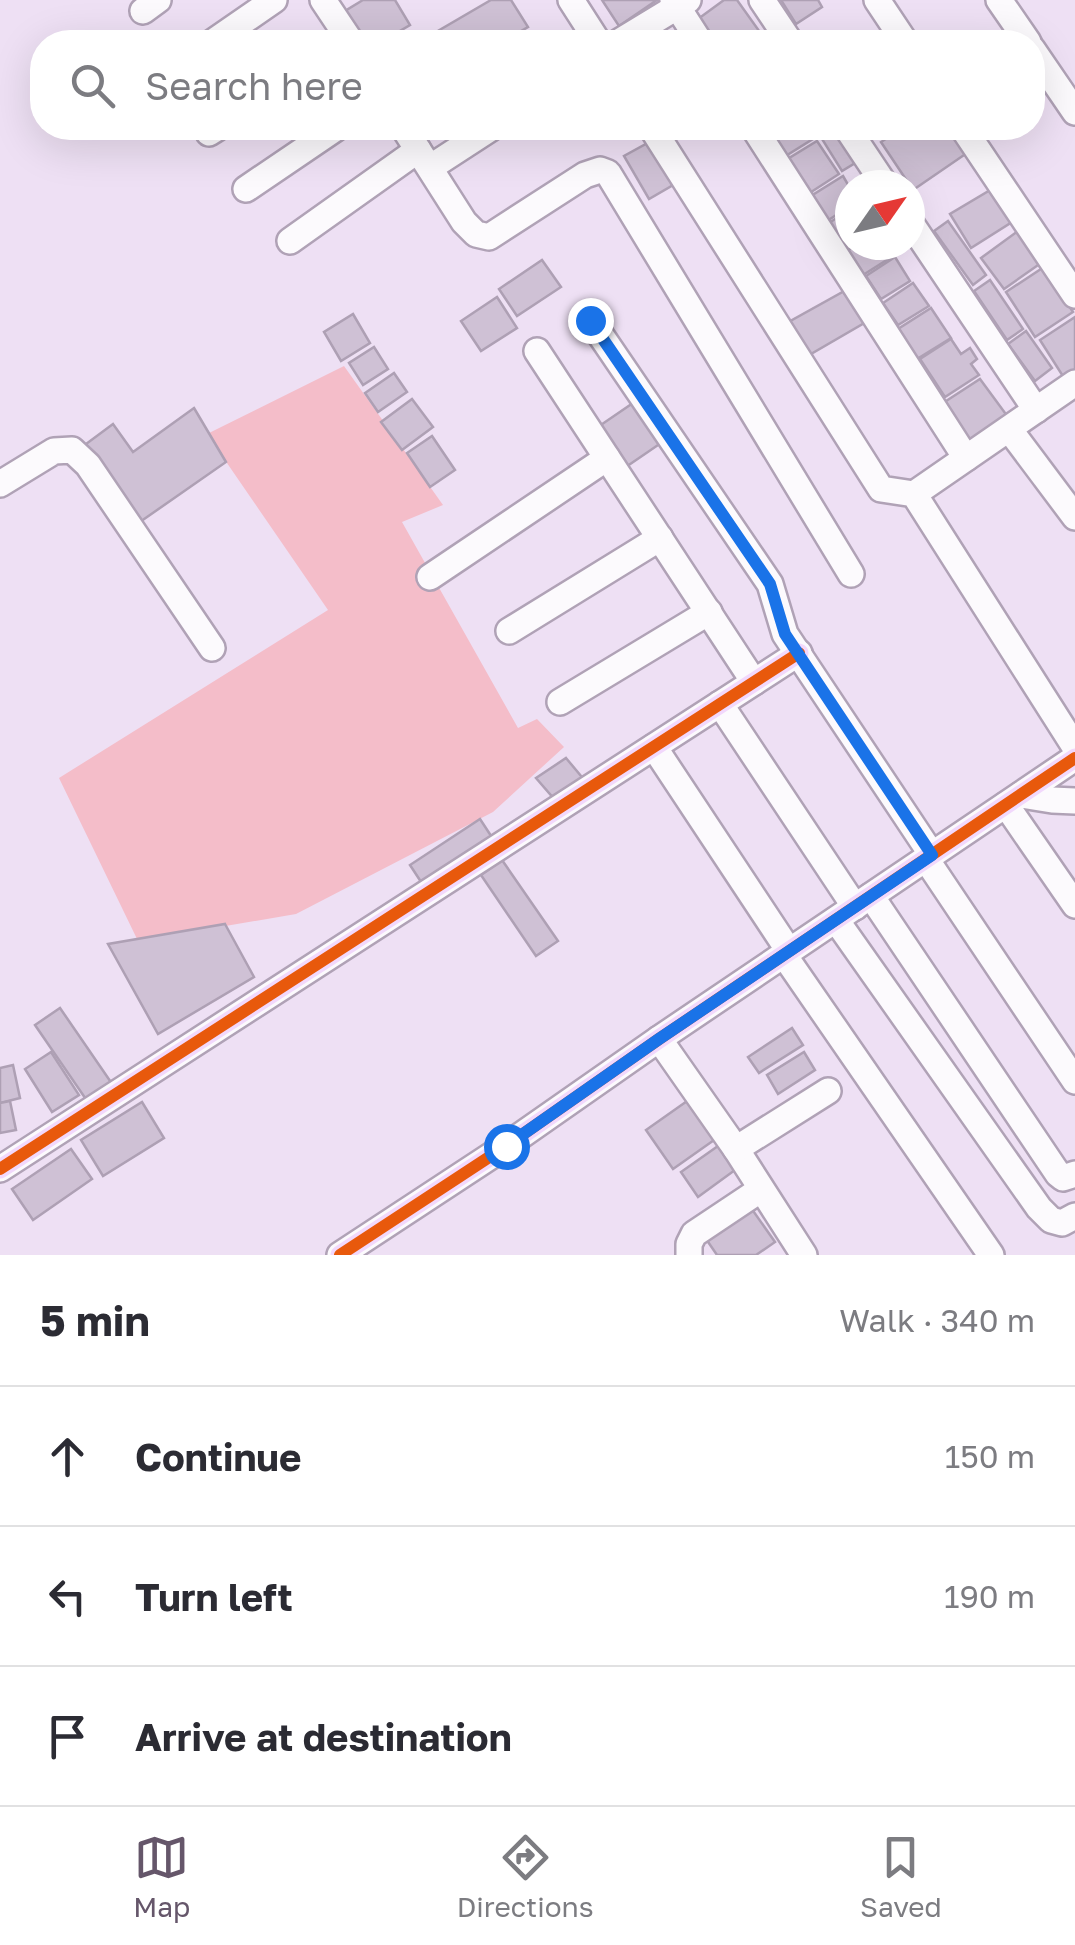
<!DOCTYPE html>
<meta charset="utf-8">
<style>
body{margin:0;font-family:"Golos Text",sans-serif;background:#f2f2f3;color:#2b2b33}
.compass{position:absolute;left:835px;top:170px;width:90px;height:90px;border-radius:50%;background:#fff;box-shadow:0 10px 40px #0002;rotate:56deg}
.stop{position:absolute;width:30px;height:30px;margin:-22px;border:8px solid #1a73e8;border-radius:50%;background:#fff}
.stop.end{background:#1a73e8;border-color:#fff;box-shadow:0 2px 10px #0008}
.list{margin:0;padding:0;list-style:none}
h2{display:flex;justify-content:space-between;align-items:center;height:130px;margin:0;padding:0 40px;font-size:42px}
h2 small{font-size:32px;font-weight:400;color:#7c7c81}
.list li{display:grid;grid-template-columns:65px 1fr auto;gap:30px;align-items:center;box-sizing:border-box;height:140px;padding:0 40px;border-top:2px solid #e1e1e2}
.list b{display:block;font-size:38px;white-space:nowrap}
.list em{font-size:32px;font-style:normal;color:#7c7c81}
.icon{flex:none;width:55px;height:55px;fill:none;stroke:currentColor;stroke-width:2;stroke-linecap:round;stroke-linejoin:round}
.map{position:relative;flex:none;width:1075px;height:1255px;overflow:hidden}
.search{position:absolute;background:#fff;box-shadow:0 10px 40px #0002;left:30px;right:30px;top:30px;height:110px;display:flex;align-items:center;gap:25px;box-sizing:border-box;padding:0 35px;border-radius:40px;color:#7c7c81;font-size:38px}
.sheet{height:550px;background:#fff}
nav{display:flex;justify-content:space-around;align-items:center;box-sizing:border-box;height:140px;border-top:2px solid #e1e1e2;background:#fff;font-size:28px;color:#7c7c81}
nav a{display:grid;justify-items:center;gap:5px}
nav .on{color:#65566a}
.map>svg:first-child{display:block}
</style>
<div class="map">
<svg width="1075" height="1255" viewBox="0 0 1075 1255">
<rect width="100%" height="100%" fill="#eee0f4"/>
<polygon fill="#f4bdc9" points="344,366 443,505 402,522 518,728 537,719 564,747 493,812 296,914 138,941 59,778 328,610 207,434"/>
<g fill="#cfc1d5" stroke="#aea0b4" stroke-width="2.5">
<polygon points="363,0 395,0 410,25 381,42 364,42 345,11"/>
<polygon points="491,0 511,0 528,27 502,42 419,42"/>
<polygon points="602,0 657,0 619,26"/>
<polygon points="724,0 737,0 767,42 714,42 698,19"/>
<polygon points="781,0 818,0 822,7 796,24"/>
<polygon points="769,128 810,128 816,137 784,157 766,129"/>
<polygon points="839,128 860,160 842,171 822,139"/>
<polygon points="903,128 950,128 967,153 913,190 881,142"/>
<polygon points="655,139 680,181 649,199 624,156"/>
<polygon points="817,141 839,174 808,194 786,160"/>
<polygon points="843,176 850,188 850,206 827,221 811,196"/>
<polygon points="992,189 1012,222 971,248 950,214"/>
<polygon points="850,209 850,245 845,248 829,223"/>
<polygon points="948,221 986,275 973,285 934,231"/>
<polygon points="1018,231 1041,263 1004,289 981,258"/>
<polygon points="856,245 886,245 893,256 863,275 848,250"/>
<polygon points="895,257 910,281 881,299 866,276"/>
<polygon points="542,260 561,287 517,316 499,289"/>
<polygon points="1044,267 1073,312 1035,337 1006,292"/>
<polygon points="990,280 1023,329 1007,340 974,291"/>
<polygon points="913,283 929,306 898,325 883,303"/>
<polygon points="848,289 866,322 804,358 785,324"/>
<polygon points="497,297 517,328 481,351 461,321"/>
<polygon points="931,308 951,338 917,359 898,329"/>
<polygon points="353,314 370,343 341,361 324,332"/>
<polygon points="1075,317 1075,375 1066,381 1040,340"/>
<polygon points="1026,331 1052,368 1035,381 1008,344"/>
<polygon points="951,339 961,354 970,348 977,359 971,364 979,375 945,397 920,359"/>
<polygon points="374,347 388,369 363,385 349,363"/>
<polygon points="394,373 407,392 378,412 365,393"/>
<polygon points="980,379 1008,417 974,446 943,403"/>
<polygon points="412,399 433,427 402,450 381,422"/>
<polygon points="633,403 661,443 620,471 592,431"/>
<polygon points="194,408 226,462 137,524 86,444 113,424 133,452"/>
<polygon points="432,436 455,470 430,487 407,453"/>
<polygon points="566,758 586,782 556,801 536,778"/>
<polygon points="480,819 497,845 427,891 410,865"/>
<polygon points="502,860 558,941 536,956 481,875"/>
<polygon points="225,924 254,977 158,1034 108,944"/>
<polygon points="60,1008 117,1091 92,1108 35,1025"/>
<polygon points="792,1028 803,1045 759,1073 748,1057"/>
<polygon points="51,1052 79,1095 52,1112 25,1069"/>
<polygon points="804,1052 815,1070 778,1094 767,1075"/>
<polygon points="13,1065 20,1098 0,1103 0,1068"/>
<polygon points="690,1099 717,1138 673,1169 646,1130"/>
<polygon points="10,1101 16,1130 0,1133 0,1103"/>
<polygon points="142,1102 164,1138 103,1176 81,1140"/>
<polygon points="718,1146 735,1170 698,1197 681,1172"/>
<polygon points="71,1149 92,1179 33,1220 12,1189"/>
<polygon points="749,1205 775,1242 756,1255 717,1255 704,1236"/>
</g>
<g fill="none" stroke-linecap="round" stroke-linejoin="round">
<g stroke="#b0a2b6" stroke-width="30">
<g id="minor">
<polyline points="323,0 351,42"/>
<polyline points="571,0 598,42"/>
<polyline points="673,0 700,42"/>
<polyline points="762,0 790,42"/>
<polyline points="877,0 905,42"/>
<polyline points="999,0 1028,42"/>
<polyline points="143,11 158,0"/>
<polyline points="213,42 274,0"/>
<polyline points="619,42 688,0"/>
<polyline points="1032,49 1075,112"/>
<polyline points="404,128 464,222 476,234 489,237 585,175 600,170 608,173 851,574"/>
<polyline points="652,128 881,489 914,494 1075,747"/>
<polyline points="754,128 966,458"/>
<polyline points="847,128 885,185"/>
<polyline points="963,128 1075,295"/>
<polyline points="209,133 217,128"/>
<polyline points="431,167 491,128"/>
<polyline points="246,189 336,128"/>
<polyline points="910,222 1036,410"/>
<polyline points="290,241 418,150"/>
<polyline points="591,321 770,584 785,634 932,855"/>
<polyline points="537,351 754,682"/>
<polyline points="1009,429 1075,517"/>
<polyline points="0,484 54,451 72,450 88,465 212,648"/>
<polyline points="914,494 1075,383"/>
<polyline points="430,577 607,458"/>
<polyline points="509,631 660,538"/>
<polyline points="560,702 709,612"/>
<polyline points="720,704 855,907"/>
<polyline points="654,747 789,951"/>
<polyline points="1021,795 1052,800 1075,801"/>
<polyline points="1006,805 1075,905"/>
<polyline points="926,859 1075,1081"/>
<polyline points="871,896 1058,1174 1063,1178 1075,1174"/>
<polyline points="836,920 1039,1208 1051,1220 1062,1223 1075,1216"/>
<polyline points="784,955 991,1255"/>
<polyline points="659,1039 736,1149 804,1255"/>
<polyline points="736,1149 828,1091"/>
<polyline points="0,1169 799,653"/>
<polyline points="340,1255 506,1146 659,1039 1075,758"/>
<polyline points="689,1255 689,1244 694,1234 760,1190"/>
</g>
</g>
<use href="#minor" stroke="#fcfafd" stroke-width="25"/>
<g stroke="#f2d8fc" stroke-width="19">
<g id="cycleway">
<polyline points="0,1169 799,653"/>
<polyline points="340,1255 506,1146 659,1039 1075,758"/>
</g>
</g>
<use href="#cycleway" stroke="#e8590c" stroke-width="12"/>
</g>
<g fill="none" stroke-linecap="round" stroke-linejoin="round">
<polyline stroke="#1a73e8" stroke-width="12" points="506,1146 659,1039 932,855 785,634 770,584 590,320"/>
</g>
</svg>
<svg class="compass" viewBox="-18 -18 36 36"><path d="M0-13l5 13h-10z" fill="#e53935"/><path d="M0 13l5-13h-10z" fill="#7c7c81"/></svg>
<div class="stop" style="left:506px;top:1146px"></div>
<div class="stop end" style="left:590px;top:320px"></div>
<div class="search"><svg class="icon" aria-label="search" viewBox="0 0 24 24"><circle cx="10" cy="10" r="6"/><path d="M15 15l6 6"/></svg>Search here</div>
</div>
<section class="sheet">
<h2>5 min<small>Walk · 340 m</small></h2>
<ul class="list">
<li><svg class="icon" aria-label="ahead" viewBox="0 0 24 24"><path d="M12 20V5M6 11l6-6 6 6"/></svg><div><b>Continue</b></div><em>150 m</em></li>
<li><svg class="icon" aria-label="left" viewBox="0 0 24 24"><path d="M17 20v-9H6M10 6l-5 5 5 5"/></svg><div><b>Turn left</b></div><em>190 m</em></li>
<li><svg class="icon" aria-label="arrive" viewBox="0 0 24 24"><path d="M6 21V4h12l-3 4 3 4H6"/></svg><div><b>Arrive at destination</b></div></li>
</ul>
</section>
<nav>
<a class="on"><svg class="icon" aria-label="map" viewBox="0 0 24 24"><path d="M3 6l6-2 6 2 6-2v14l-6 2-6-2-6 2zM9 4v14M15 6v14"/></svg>Map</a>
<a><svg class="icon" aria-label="directions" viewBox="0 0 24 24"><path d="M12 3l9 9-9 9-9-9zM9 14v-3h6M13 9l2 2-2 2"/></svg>Directions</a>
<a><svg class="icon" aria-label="saved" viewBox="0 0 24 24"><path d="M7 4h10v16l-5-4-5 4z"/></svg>Saved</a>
</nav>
